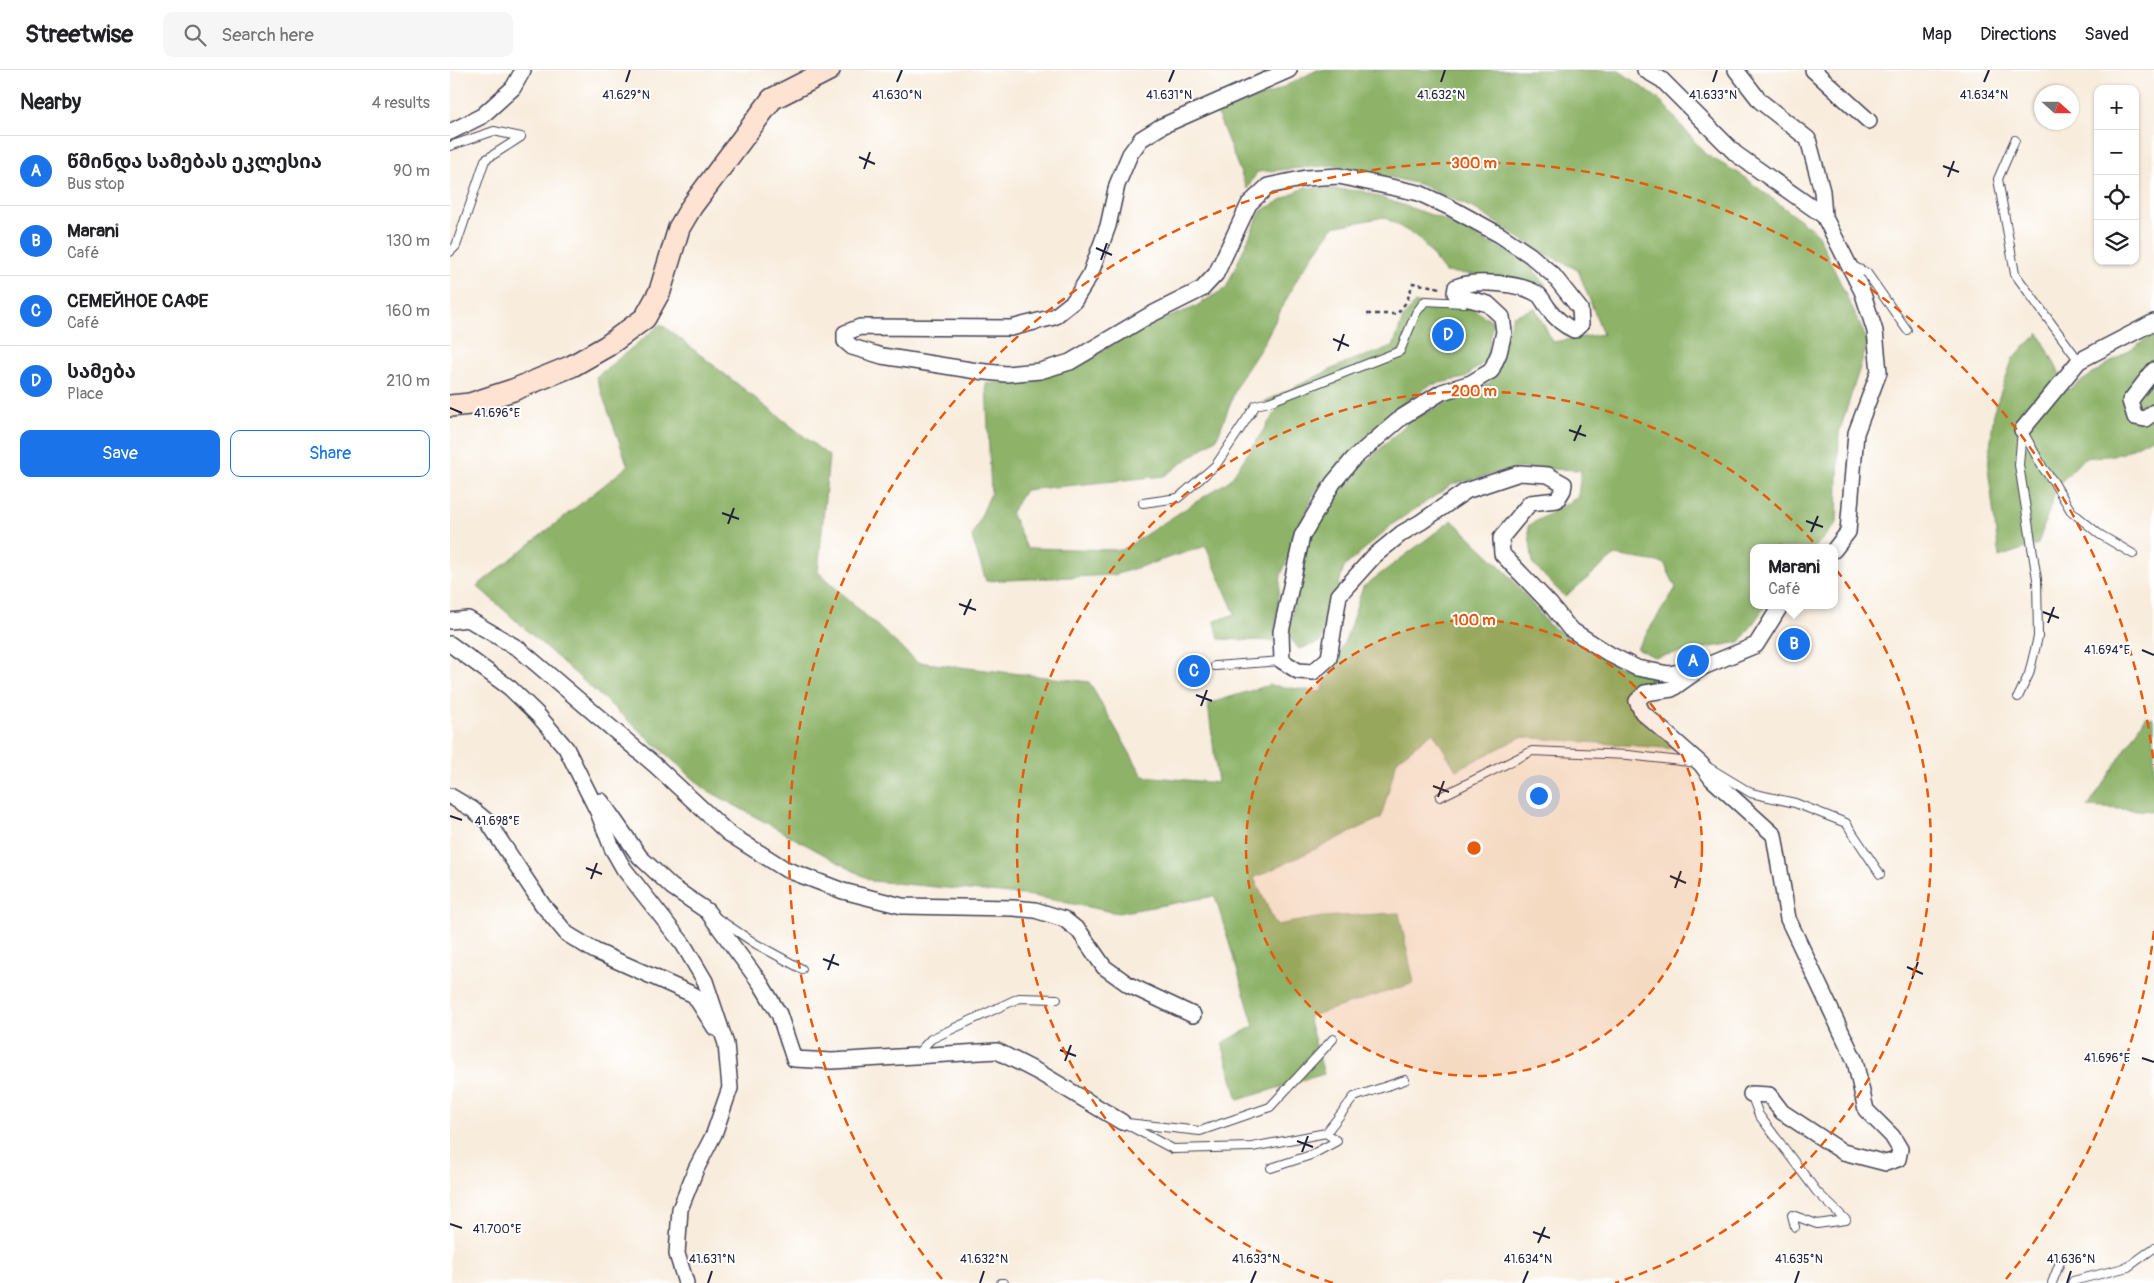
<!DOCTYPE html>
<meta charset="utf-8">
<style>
body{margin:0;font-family:Pangolin,"Noto Sans Georgian",sans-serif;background:#f6f6f6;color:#202124}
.controls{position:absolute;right:15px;top:15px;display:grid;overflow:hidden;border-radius:10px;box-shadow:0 1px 4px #0004}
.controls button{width:45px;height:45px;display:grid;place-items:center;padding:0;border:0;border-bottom:1px solid #e0e0e0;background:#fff;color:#202124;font:25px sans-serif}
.compass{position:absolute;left:1584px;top:15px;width:45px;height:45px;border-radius:50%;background:#fff;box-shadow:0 1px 4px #0004;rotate:111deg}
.you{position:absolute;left:1088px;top:725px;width:18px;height:18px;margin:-12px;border:4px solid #fff;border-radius:50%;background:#1a73e8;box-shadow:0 0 0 8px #1a73e833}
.badge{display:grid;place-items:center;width:32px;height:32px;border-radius:50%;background:#1a73e8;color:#fff;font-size:16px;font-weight:700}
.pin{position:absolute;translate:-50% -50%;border:2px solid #fff;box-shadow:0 1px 5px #0006}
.popup{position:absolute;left:1300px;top:474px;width:88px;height:65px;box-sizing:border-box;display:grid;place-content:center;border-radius:10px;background:#fff;filter:drop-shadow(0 1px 4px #0005);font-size:16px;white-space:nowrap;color:#757577}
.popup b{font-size:19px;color:#202124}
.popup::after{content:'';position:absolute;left:50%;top:100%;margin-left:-10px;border:10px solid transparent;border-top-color:#fff}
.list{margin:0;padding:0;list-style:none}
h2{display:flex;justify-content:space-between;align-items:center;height:65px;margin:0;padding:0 20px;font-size:21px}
h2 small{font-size:16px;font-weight:400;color:#757577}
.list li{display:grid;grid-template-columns:32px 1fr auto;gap:15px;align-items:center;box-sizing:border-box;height:70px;padding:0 20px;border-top:1px solid #e0e0e0}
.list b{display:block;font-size:19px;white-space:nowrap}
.list p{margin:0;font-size:16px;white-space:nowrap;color:#757577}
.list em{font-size:16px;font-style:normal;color:#757577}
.actions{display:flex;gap:10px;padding:15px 20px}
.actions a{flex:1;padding:11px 0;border:1px solid #1a73e8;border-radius:10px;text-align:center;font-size:18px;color:#1a73e8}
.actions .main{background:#1a73e8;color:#fff}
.icon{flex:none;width:28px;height:28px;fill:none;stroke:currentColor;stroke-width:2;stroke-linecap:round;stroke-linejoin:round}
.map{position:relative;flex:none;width:1704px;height:1213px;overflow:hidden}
header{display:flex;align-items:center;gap:30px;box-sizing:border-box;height:70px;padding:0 25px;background:#fff;border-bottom:1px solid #e0e0e0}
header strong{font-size:24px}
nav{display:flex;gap:28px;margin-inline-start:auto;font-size:18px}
.search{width:350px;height:45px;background:#f6f6f6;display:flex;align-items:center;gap:12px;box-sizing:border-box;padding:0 18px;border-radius:10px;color:#757577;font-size:19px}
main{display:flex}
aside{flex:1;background:#fff}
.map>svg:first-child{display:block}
</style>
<header>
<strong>Streetwise</strong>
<div class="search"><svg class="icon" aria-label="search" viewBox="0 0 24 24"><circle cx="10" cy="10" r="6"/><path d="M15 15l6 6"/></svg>Search here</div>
<nav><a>Map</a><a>Directions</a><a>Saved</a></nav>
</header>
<main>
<aside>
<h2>Nearby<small>4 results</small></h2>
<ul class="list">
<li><span class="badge">A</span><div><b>წმინდა სამებას ეკლესია</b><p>Bus stop</p></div><em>90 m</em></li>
<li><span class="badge">B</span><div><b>Marani</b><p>Café</p></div><em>130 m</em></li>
<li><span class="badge">C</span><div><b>СЕМЕЙНОЕ САФЕ</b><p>Café</p></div><em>160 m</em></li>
<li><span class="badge">D</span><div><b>სამება</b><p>Place</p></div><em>210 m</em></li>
</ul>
<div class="actions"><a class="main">Save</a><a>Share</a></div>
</aside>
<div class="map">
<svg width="1704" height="1213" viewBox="0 0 1704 1213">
<rect width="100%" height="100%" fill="#fff"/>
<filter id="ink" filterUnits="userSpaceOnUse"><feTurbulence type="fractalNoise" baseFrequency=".02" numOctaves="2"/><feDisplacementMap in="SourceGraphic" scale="10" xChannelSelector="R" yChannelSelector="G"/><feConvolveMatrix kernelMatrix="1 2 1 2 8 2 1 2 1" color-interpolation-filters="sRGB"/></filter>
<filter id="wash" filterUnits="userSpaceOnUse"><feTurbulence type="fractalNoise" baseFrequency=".0096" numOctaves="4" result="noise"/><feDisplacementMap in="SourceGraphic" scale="20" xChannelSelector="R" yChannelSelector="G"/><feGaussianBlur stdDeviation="1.12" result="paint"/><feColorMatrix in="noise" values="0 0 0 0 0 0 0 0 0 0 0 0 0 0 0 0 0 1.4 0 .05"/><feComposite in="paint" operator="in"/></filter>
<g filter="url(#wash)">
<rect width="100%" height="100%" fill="#f8ecdc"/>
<g fill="#8db268" stroke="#586a52">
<polygon points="867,0 1168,0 1210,30 1255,84 1290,104 1367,163 1418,272 1389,363 1387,453 1364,478 1304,478 1304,535 1316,535 1290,572 1204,587 1187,578 1226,518 1214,493 1165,485 1115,527 1083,494 1078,456 1128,427 1131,400 1069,398 1003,414 944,453 894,497 871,572 849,579 838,565 854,481 890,416 961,350 1040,313 1063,246 1085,238 1103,272 1153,264 1128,200 1086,179 1027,140 969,114 885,95 807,102 797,119 767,43 822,23"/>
<polygon points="855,117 912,121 990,148 1077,192 1096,215 1053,207 995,202 969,168 934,147 883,157 848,207 811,278 788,313 767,368 714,406 575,420 561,443 577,478 672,480 780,410 827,340 814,332 899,291 943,277 953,248 965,233 1017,236 1043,251 1037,290 1014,308 980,315 944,340 919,370 864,423 831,505 824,571 769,569 765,551 785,544 756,476 664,505 536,511 522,467 541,423 536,314 591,307 626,298 685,260 743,238 776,218 811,141"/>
<polygon points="211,254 379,386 368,502 467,592 639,612 693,706 768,713 758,634 819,615 871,622 897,566 913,517 1002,450 1057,503 1099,555 1165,595 1217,608 1171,626 1227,679 1071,667 1006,700 983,662 947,690 931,748 804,808 826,855 872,847 949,843 964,913 858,947 874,1004 788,1030 772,973 804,956 765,826 668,843 583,826 422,811 255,719 27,516 178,396 146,307"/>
<polygon points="1589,263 1618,320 1704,264 1704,367 1671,384 1634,388 1607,416 1588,474 1549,487 1538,397 1544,341 1563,288"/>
<polygon points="1696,647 1704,649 1704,741 1638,737"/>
</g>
</g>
<g filter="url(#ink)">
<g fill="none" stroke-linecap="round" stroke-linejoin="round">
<g stroke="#424053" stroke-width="10">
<g id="lane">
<polyline points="1565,70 1548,109 1565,204 1629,291"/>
<polyline points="0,76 44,61 71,67 35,90 6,176 0,182"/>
<polyline points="1401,195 1417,203 1457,260"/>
<polyline points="1572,360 1593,398 1603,411 1621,441 1649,464 1683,484"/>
<polyline points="693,433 728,428 766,395 806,335 819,332 950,281 966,243 975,231 1014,233"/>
<polyline points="765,596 832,591"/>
<polyline points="1568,627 1579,604 1588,567 1587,509 1569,395 1572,360"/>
<polyline points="1258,697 1301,723 1345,733 1396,753 1430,804"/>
<polyline points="990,727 1082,681 1178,685 1248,693"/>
<polyline points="267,848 306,874 352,899"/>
<polyline points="467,984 481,969 569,928 607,929"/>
<polyline points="1301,1024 1309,1045 1367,1122 1396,1150 1367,1154 1342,1145 1345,1157"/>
<polyline points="672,1052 723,1079 802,1077 876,1063 904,1027 955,1010"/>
<polyline points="677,1053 750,1061 820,1037 883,969"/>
<polyline points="821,1098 861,1085 887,1071 876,1063"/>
<polyline points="551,1213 554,1213"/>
<polyline points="1602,1213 1612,1187"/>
<polyline points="1622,1213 1623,1211 1678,1197 1704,1178"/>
</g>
</g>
<g stroke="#424053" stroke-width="18">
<g id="street">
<path d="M839 0 712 56 691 69 680 84 667 115 658 156 640 205 624 231 604 247 561 258 410 257 395 263V271L402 277 432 286 527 301 556 304 590 301 620 292 698 246 752 219 766 204 799 134 818 116 856 108 889 106 969 123 999 137 1050 165 1080 185 1103 205 1130 239 1131 254 1124 260C1113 255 1105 248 1098 238 1095 234 1092 228 1089 225 1072 213 1025 209 1006 217L1005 223 1008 226 1038 234 1052 247 1054 262 1049 283 1041 301 1021 313 992 322 952 347 903 389 883 413 852 466 831 562 832 591 848 601 863 602 879 588 889 525 924 486 952 463 971 452 1016 421 1070 403 1098 405 1114 414 1113 420 1107 430 1080 433 1051 468 1052 484 1100 534 1120 559 1161 585 1187 598 1219 604 1253 597"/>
<polyline points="1195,0 1212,10 1286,84 1374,146"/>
<polyline points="1286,0 1310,31 1358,69 1372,121 1374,146 1412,221 1425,261 1429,302 1406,363 1398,462 1384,480"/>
<polyline points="1363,0 1419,51"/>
<polyline points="0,62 32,46 63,18 73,0"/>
<polyline points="1704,300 1680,331 1685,347 1695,349 1704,342"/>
<polyline points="1572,360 1629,291 1704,252"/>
<polyline points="0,551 18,549 69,579 206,696 278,763 335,799 393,821 452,836 563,838 585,840 614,849 629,861 654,897 679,915 743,945"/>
<polyline points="0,574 60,618 87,644 116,678 148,742 162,778 174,799 233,874 255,911 276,974 280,1018 264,1064 246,1099 230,1139 227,1184 236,1213"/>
<polyline points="0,726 22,739 38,752 92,834 117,864 145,881 244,925 265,958"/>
<polyline points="151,731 190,787 222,817 257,841 311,914 329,944 344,989 382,991 547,981 590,1003 672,1052"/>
<polyline points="1301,1024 1319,1025 1332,1042 1393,1082 1436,1093 1448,1089 1450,1079 1442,1066 1416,1040 1405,991 1338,849 1324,765 1262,709 1251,694 1192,642 1187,631 1195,623 1222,619 1253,597 1306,575 1331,535"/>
</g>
</g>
<g stroke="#424053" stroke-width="24">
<polyline id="secondary" points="0,336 20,334 63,320 122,296 157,276 195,248 210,221 229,158 242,136 322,29 379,0"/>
</g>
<polyline stroke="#424053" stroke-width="2.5" stroke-dasharray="4 4" stroke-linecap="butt" points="917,244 947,244 957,231 963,213 991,218"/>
<use href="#lane" stroke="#fff" stroke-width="8"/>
<use href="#street" stroke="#fff" stroke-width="15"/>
<use href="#secondary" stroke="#fee3d2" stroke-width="21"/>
</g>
</g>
<path fill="none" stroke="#22223b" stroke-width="2" d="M176 12 180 0M447 12 452 0M719 12 724 0M991 12 995 0M1263 12 1267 0M1534 12 1539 0M409 87 425 94M1493 96 1509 102M414 99 420 82M1498 107 1504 91M646 178 662 185M651 190 657 173M883 269 899 276M888 281 894 264M0 338 12 343M1119 360 1136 366M1124 371 1131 355M272 443 289 449M1356 451 1373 457M278 454 284 438M1361 462 1368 446M509 534 526 540M1593 542 1609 548M514 545 521 529M1598 553 1604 537M1692 580 1704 585M746 625 762 631M751 636 757 620M983 716 999 722M988 727 994 711M0 746 12 750M136 798 152 804M1220 806 1236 813M141 809 147 793M1225 818 1231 801M373 889 389 895M1457 897 1473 904M378 900 384 884M1462 909 1468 892M610 980 626 986M1692 988 1704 992M615 991 621 975M847 1071 863 1077M852 1082 858 1066M0 1154 12 1158M1083 1162 1100 1168M1088 1173 1095 1157M258 1213 262 1201M530 1213 534 1201M801 1213 806 1201M1073 1213 1078 1201M1345 1213 1349 1201M1617 1213 1621 1201"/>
<circle cx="1024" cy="778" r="228" fill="#e8590c" fill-opacity=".12"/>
<g fill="none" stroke="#e8590c" stroke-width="2.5" stroke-dasharray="9 6">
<circle cx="1024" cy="778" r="228"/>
<path d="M883 1213A457 457 0 1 1 1165 1213"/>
<path d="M1704 861A685 685 0 0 1 1556 1209M492 1209A685 685 0 1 1 1704 695"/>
</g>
<g font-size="12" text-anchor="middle" fill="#22223b" stroke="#fff" stroke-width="4" stroke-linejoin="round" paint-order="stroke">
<text x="176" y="29">41.629°N</text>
<text x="447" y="29">41.630°N</text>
<text x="719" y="29">41.631°N</text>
<text x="991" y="29">41.632°N</text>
<text x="1263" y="29">41.633°N</text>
<text x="1534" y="29">41.634°N</text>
<text x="47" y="347">41.696°E</text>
<text x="1657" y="584">41.694°E</text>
<text x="47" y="755">41.698°E</text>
<text x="1657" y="992">41.696°E</text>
<text x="47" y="1163">41.700°E</text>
<text x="262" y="1193">41.631°N</text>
<text x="534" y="1193">41.632°N</text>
<text x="806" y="1193">41.633°N</text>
<text x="1078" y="1193">41.634°N</text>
<text x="1349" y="1193">41.635°N</text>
<text x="1621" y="1193">41.636°N</text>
</g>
<circle cx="1024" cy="778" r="8" fill="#e8590c" stroke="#fff" stroke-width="2.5"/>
<g font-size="15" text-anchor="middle" font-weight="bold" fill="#e8590c" stroke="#fff" stroke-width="4" stroke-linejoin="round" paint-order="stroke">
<text x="1024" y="98">300 m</text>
<text x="1024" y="326">200 m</text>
<text x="1024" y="555">100 m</text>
</g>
</svg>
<div class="controls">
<button>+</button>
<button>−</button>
<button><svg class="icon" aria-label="locate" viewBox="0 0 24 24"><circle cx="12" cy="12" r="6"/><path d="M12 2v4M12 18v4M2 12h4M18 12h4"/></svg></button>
<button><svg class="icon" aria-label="layers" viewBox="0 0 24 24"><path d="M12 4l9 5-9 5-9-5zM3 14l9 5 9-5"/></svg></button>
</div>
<svg class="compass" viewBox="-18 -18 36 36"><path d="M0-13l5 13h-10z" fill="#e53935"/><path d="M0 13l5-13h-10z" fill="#757577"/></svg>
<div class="you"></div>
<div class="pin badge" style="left:1243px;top:591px">A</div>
<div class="pin badge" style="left:1344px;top:574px">B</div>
<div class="popup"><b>Marani</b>Café</div>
<div class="pin badge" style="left:744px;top:601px">C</div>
<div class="pin badge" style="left:998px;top:265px">D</div>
</div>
</main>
